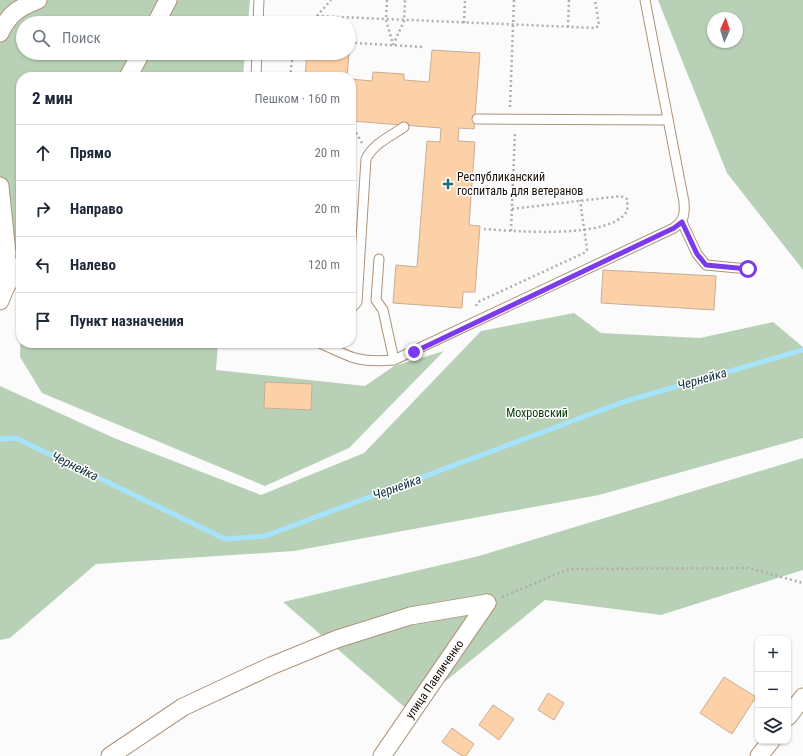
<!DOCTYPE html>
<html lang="ru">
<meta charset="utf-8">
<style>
body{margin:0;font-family:"Roboto Condensed",sans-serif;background:#f2f2f3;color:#1f2937}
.controls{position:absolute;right:12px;bottom:12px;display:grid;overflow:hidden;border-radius:8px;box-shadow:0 1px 3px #0004}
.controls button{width:36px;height:36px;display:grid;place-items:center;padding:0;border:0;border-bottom:1px solid #e0e1e3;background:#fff;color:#1f2937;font:20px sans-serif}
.compass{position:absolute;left:707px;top:12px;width:36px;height:36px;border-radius:50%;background:#fff;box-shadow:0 1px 3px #0004;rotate:3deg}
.stop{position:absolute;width:12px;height:12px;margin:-9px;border:3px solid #7c3aed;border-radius:50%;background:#fff}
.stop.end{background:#7c3aed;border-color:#fff;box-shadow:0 1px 4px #0008}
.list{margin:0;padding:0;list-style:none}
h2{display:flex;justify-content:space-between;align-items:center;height:52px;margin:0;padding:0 16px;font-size:17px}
h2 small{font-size:13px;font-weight:400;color:#747a83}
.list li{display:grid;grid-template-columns:26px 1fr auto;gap:12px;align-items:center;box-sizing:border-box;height:56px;padding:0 16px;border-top:1px solid #e0e1e3}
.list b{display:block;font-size:15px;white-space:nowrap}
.list em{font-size:13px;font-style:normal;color:#747a83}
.icon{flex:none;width:22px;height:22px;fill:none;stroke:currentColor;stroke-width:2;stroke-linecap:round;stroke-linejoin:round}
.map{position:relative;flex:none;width:803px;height:756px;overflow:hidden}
.search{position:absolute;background:#fff;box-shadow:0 1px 3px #0004;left:16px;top:16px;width:340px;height:44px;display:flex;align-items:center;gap:10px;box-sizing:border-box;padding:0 14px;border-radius:22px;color:#747a83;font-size:15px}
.panel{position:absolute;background:#fff;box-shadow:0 1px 3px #0004;left:16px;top:72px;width:340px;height:276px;border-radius:16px}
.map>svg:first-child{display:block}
</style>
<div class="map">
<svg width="803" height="756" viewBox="0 0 803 756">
<rect width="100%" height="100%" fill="#fbfbfb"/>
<g fill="#b8d1b6" fill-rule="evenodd">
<polygon points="0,0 159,0 149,23 23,23 23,53 133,53 119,77 21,77 21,241 9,261 0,256"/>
<polygon points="171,0 250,0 248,23 160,23"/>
<path d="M658 0H803V270L727 173ZM713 18H737V42H713Z"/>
<polygon points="146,53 245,53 243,77 135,77"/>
<polygon points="574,313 601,333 700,338 773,322 803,347 803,438 599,495 294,551 96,564 10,638 0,640 0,386 114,438 261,495 364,453 481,331"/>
<polygon points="21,325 21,343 218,343 216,370 365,386 394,366 444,351 349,448 265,486 42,393 20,357"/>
<polygon points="803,458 803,570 661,615 545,600 409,711 283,602 479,556"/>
</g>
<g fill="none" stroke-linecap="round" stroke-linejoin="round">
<polyline stroke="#a6e4fd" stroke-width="5" points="0,439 16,438 225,539 265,536 623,402 803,350"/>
</g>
<g fill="#fcd1a8" stroke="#c9ae95">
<polygon points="432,50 480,53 474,129 459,128 458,141 475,142 469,225 480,226 475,292 463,292 462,308 393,303 396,265 417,267 427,141 440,142 441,128 351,121 351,79 372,81 373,72 404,74 404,80 429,82"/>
<polygon points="307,53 349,53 347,77 305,77"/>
<polygon points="603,270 716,276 714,310 601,303"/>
<polygon points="265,382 312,384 311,410 264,408"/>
<polygon points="724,677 756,697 732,734 700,713"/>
<polygon points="548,693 564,703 554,720 538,710"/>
<polygon points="493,705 514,719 499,740 479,725"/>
<polygon points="452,728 474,744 466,756 462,756 442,742"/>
</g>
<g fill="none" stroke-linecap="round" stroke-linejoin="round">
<g stroke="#ad937a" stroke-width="11">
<g id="lane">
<polyline points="258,23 259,0"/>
<polyline points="256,77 257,53"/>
<polyline points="477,119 668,120"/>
<polyline points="682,222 697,254 706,265 748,269"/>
<polyline points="379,259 376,300 383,310 394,360"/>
<path d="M351 309 357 302 366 159C373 144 391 136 404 127"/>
<path d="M320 343C351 358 359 363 394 360L674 228C684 220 685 215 684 202L645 0"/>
</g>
</g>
<g stroke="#ad937a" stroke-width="19">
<g id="street">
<polyline points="156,23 168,0"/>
<path d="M0 33C9 13 19 8 38 0"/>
<polyline points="128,77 141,53"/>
<polyline points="0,186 7,253 6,286 0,301"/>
<polyline points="6,286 21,265"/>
<polyline points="788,717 803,697"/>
<polyline points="110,756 183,707 271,666 337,639 410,616 487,603"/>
<path id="s1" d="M382 756 487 603"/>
<polyline points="759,756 771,741"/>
</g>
</g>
<g stroke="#b0adaa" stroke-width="2.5" stroke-dasharray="2 3" stroke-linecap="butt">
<polyline points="387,0 386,20 393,44"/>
<polyline points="317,16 331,0"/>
<polyline points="310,23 316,16 596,28 599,25 595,0"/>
<polyline points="464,23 465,0"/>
<polyline points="568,27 569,0"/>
<polyline points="355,43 423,47"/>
<polyline points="393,45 404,21 405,0"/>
<polyline points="290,77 293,53"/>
<polyline points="510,107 514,0"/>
<polyline points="351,124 362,143"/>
<path d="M484 229C513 231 611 240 627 211 628 207 627 202 627 199L621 196 511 209"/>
<polyline points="511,231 515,132"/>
<polyline points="476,306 478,302 586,252 587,249 580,200"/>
<polyline points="502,597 569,569 749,568 803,583"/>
</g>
<use href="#lane" stroke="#fff" stroke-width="9"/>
<use href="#street" stroke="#fff" stroke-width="17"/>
</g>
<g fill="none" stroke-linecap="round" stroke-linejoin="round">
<polyline stroke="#7c3aed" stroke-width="5" points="414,352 674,228 682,222 697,254 706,265 748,269"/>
</g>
<path fill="#236e72" stroke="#fff" stroke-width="1.5" d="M446 178h4v4h4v4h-4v4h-4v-4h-4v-4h4z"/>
<g text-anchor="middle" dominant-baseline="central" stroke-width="3" stroke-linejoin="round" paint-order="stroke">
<g font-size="12" fill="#170e06" stroke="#fff" text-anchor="start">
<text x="457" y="177">Республиканский<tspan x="457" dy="14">госпиталь для ветеранов</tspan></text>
</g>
<g font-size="12" fill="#023b02" stroke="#fff">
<text x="537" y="413">Мохровский</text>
</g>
<g font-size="12" fill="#170e06" stroke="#fff">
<text stroke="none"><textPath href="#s1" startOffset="93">улица Павличенко</textPath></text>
</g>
<g font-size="13" font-style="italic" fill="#102e39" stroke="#fff">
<text transform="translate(702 379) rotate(-16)">Чернейка</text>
<text transform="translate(75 466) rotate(26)">Чернейка</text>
<text transform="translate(397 487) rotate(-20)">Чернейка</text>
</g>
</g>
</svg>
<div class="controls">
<button>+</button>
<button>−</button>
<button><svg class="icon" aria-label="layers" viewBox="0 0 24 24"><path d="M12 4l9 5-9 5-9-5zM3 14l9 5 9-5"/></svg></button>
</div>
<svg class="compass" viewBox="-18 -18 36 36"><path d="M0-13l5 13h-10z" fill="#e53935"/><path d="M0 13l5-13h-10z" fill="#747a83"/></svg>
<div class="stop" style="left:748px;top:269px"></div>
<div class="stop end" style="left:414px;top:352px"></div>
<div class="search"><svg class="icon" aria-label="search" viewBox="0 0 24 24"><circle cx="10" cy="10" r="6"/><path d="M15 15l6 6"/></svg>Поиск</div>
<section class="panel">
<h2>2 мин<small>Пешком · 160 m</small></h2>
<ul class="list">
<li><svg class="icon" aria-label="ahead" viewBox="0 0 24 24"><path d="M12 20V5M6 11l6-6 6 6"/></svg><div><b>Прямо</b></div><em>20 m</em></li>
<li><svg class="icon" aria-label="right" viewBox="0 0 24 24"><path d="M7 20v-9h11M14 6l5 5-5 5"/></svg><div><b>Направо</b></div><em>20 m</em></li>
<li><svg class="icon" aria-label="left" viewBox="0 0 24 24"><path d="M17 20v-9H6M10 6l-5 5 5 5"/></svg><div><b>Налево</b></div><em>120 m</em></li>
<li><svg class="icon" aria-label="arrive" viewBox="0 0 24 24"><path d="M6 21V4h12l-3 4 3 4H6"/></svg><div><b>Пункт назначения</b></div></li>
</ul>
</section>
</div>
